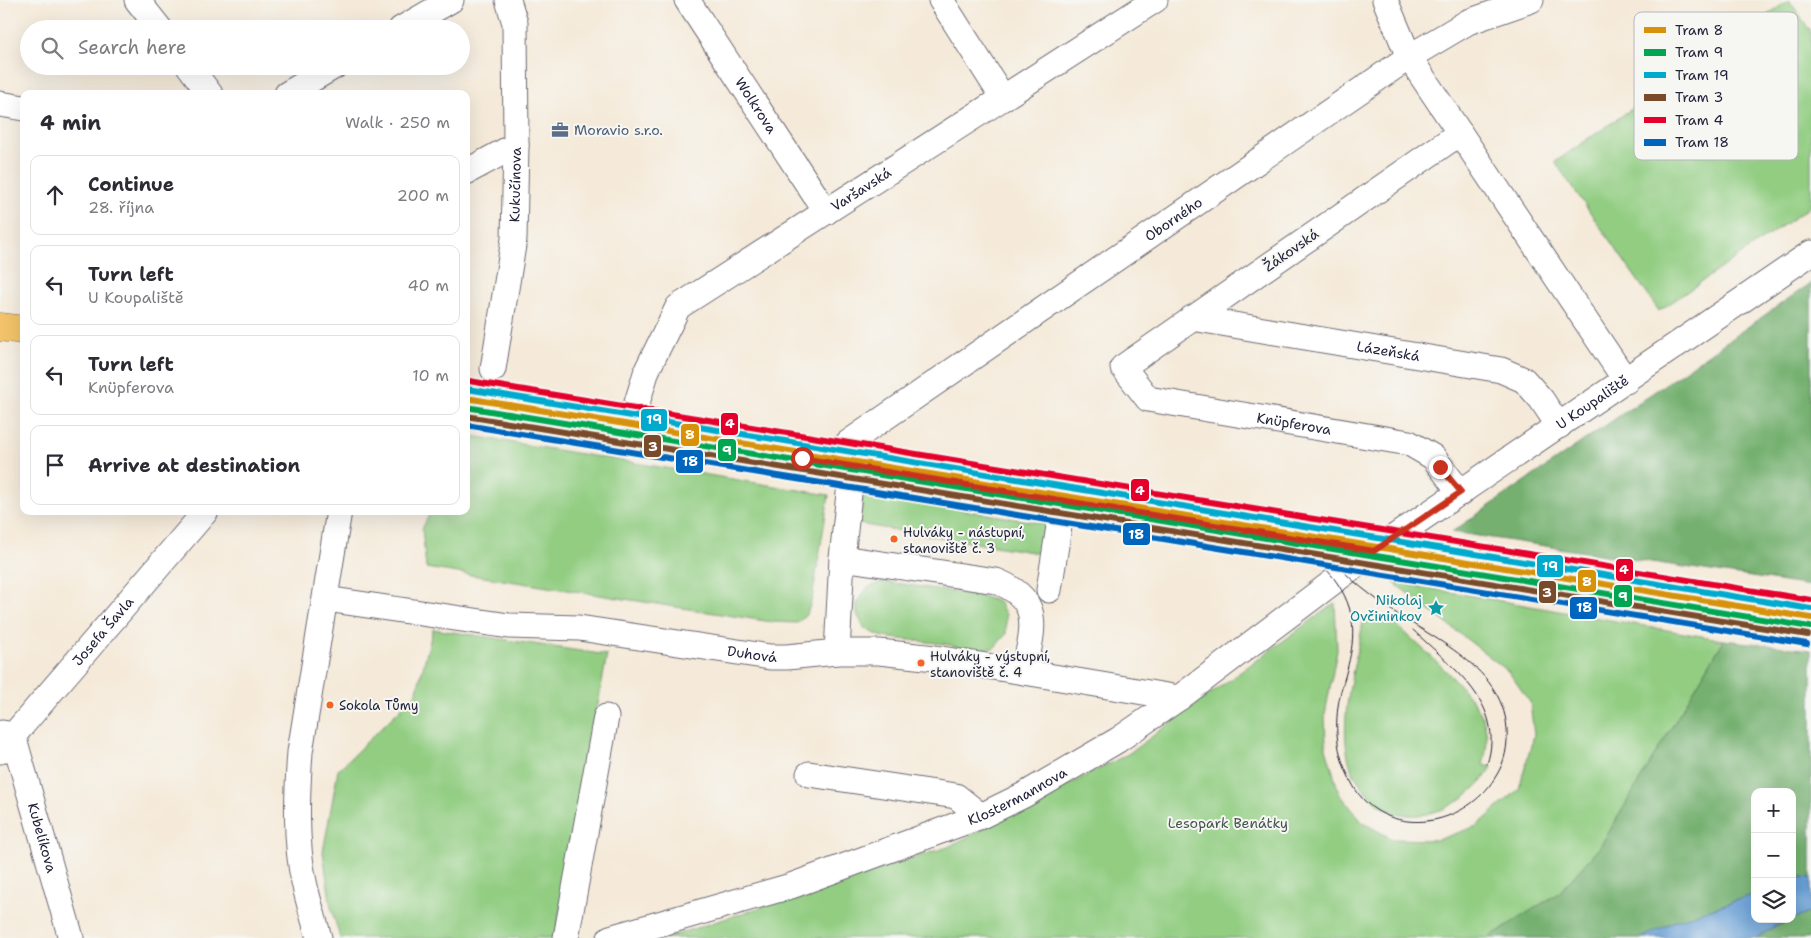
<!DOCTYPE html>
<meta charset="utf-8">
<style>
body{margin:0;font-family:"Shantell Sans",sans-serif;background:#f2f2f3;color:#2b2b33}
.controls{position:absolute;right:15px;bottom:15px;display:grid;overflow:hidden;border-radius:10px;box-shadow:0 5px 20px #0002}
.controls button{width:45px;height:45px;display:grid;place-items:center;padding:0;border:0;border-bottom:1px solid #e1e1e2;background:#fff;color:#2b2b33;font:25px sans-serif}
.stop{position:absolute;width:15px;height:15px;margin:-11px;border:4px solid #c8321e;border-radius:50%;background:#fff}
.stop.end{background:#c8321e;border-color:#fff;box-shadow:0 1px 5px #0008}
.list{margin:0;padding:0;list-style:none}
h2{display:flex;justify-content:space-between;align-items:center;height:65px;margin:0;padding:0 20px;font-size:21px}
h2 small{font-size:16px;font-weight:400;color:#7c7c81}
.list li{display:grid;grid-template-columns:32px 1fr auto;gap:15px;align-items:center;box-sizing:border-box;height:80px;margin:0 10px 10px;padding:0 10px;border:1px solid #e1e1e2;border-radius:10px}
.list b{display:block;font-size:19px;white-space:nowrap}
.list p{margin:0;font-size:16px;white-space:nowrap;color:#7c7c81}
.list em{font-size:16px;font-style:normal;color:#7c7c81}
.icon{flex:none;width:28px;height:28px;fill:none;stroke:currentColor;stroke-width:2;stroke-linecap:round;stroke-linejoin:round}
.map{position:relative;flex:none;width:1811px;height:938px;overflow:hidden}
.search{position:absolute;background:#fff;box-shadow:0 5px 20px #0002;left:20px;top:20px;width:450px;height:55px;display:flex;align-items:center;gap:12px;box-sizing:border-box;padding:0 18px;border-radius:28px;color:#7c7c81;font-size:19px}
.panel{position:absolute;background:#fff;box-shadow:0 5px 20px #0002;left:20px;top:90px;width:450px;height:425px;border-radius:10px}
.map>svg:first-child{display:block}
</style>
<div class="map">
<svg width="1811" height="938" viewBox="0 0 1811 938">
<rect width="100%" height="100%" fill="#f6f6f2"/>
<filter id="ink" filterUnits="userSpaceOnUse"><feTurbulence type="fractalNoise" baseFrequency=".02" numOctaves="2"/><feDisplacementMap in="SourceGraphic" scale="10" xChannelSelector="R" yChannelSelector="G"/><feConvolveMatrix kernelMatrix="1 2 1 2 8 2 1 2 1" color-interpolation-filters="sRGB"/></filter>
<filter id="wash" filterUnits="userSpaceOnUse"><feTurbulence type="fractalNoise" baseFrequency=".0096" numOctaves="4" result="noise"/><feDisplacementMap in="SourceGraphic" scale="20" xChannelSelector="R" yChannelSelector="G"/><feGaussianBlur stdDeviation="1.12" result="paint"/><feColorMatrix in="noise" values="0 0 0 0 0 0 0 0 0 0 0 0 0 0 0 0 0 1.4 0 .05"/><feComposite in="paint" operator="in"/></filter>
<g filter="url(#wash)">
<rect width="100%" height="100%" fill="#f5ead9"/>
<g fill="#92cd82" stroke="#5a785e">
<polygon points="1789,0 1811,32 1811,206 1659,311 1555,162"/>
<polygon points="466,435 829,495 812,599 807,614 797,623 772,622 426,568 422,529 431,511 466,511"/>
<polygon points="863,493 1047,524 1044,554 858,524"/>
<polygon points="882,582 902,584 981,596 999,602 1006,615 1006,634 994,648 969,650 945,644 883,637 865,629 857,614 857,603 867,588"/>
<polygon points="1393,582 1724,640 1600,847 1560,892 1488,938 665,938 948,847 1128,754 1335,603 1337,650 1325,714 1326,748 1339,793 1362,822 1392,839 1437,840 1477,826 1519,789 1534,735 1530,702 1508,671"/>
<path d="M1376 616 1390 620 1397 625C1420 647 1472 690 1483 719 1489 735 1487 749 1483 765L1492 767C1464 813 1395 839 1361 785 1358 780 1353 774 1351 768 1336 724 1355 667 1363 622Z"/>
<polygon points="433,629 607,655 556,932 551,938 340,938 331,907 323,852 338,770 416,694"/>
</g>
<g fill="#75b070" stroke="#4c6956">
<polygon points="1811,283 1811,586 1452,532"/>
<polygon points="1724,640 1811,650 1811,878 1802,877 1792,880 1792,792 1755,792 1755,894 1675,921 1641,938 1488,938 1560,892 1600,847"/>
<polygon points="1811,912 1811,938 1756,938 1774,927"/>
</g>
<polygon fill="#689fd5" stroke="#456088" points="1802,877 1811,878 1811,912 1774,927 1756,938 1641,938 1675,921 1755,894 1755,919 1792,919 1792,880"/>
</g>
<g filter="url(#ink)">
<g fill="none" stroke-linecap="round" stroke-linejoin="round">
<g stroke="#6c6872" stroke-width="27">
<g id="minor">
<polyline points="137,0 160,29"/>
<path id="s1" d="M687 0 826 212"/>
<polyline points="941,0 1003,98"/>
<polyline points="1385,0 1409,57 1626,381"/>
<polyline points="401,29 451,0"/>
<polyline points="189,66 210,94"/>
<polyline points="287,94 335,66"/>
<polyline points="0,104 24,108"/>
<path id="s2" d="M1460 133 1123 367 1148 399 1409 443 1433 457 1461 493"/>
<polyline points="466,172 516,145"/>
<path id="s3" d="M1192 318 1501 370 1524 380 1541 399 1559 426"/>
<path id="s4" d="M493 369 514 239 516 145 515 23 508 0"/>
<path id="s5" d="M631 430 636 406 647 370 678 307 1155 0"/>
<path id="s6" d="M832 462 848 443 858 436 1409 57 1468 22 1531 0"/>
<path d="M842 558 996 581C1045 600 1032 631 1024 672"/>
<polyline points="1049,590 1063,501"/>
<path id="s7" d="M326 599 509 626 579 628 770 657H787L837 652H879L935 658 1024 672 1179 698"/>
<polyline points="837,652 842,558 852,466"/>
<path id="s8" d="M2 733 13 735 71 938"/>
<path id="s9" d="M0 751 206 511"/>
<polyline points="809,774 956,796 981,816"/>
<path d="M319 938C314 919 308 901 304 882 295 841 297 794 300 752L339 511"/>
<polyline points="566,938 606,717"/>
<path id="s10" d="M610 938 791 886 981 816 1024 795 1118 740 1179 698 1374 551 1811 253"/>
</g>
</g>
<g stroke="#6c6872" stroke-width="29">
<g id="major">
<polyline points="0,327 24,330"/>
<polyline points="466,403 1811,622"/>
</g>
</g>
<use href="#minor" stroke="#fff" stroke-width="25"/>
<use href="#major" stroke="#f2c36a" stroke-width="28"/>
<g stroke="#22223b" stroke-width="1">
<path d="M1278 540C1311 550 1338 574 1349 607 1358 637 1349 662 1341 691 1334 719 1335 749 1348 775 1354 789 1362 801 1376 810 1395 822 1417 824 1438 819 1462 813 1484 797 1496 776 1505 762 1508 746 1507 729 1502 662 1425 637 1379 601 1367 592 1355 583 1344 572 1334 561 1325 549 1311 542 1303 537 1294 535 1284 532"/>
<path d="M1413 630C1451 667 1507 703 1487 764"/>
</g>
<g stroke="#f6f6f2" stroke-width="10">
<polyline id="tram-1" points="466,398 1811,618"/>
</g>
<g stroke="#f6f6f2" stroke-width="10">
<polyline id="tram-2" points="466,407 1810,627"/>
</g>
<g stroke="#f6f6f2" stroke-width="10">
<polyline id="tram-3" points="467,389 1811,609"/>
</g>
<g stroke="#f6f6f2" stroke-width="10">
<polyline id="tram-4" points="466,416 1808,635"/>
</g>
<g stroke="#f6f6f2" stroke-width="10">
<polyline id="tram-5" points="469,381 1811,600"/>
</g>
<g stroke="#f6f6f2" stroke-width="10">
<polyline id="tram-6" points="466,425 1807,644"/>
</g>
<use href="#tram-1" stroke="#d79209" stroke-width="6"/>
<use href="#tram-2" stroke="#00a651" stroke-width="6"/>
<use href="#tram-3" stroke="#00a9ce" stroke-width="6"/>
<use href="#tram-4" stroke="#7a4b2a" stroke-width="6"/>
<use href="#tram-5" stroke="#e4002b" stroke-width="6"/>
<use href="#tram-6" stroke="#0065bd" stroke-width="6"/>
</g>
</g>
<g fill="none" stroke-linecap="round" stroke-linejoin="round" filter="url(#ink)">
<polyline stroke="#c8321e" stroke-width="6" points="802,458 1374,551 1461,492 1440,467"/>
</g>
<defs>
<g id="office-bare" transform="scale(1.35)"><path d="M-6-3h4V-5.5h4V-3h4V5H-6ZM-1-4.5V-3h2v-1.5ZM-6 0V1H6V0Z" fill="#5c6f8a" stroke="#f6f6f2" stroke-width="2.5" paint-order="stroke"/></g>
<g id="sight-bare" transform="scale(1.35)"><path d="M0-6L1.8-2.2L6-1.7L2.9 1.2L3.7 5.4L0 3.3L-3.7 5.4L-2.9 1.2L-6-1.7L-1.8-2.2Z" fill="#0f9aa8" stroke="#f6f6f2" stroke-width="2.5" paint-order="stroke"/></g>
</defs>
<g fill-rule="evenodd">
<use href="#office-bare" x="560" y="130"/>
<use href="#sight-bare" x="1436" y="608"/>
</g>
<g fill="#f26522" stroke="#f6f6f2" stroke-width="2">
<circle cx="894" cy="539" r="4.5"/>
<circle cx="921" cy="663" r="4.5"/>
<circle cx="330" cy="705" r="4.5"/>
</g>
<g text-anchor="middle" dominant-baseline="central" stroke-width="4" stroke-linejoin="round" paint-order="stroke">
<g font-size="13" fill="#22223b" stroke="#f6f6f2" text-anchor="start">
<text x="903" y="532">Hulváky - nástupní,<tspan x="903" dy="16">stanoviště č. 3</tspan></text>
<text x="930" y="656">Hulváky - výstupní,<tspan x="930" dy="16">stanoviště č. 4</tspan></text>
<text x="339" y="705">Sokola Tůmy</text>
</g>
<g font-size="14" fill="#22223b" stroke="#f6f6f2">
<text stroke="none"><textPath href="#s1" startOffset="126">Wolkrova</textPath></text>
<text stroke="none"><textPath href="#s4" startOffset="186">Kukučínova</textPath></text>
<text stroke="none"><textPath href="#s5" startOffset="350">Varšavská</textPath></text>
<text stroke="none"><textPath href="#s6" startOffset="420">Oborného</textPath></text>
<text transform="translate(1291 250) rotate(-35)">Žákovská</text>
<text stroke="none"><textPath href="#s3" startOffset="199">Lázeňská</textPath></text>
<text stroke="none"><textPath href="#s10" startOffset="1130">U Koupaliště</textPath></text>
<text stroke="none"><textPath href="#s2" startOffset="599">Knüpferova</textPath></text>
<text stroke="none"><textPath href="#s9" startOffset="158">Josefa Šavla</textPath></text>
<text stroke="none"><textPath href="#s7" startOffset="430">Duhová</textPath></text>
<text stroke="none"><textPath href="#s10" startOffset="432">Klostermannova</textPath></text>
<text stroke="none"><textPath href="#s8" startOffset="118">Kubelíkova</textPath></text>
</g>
<g font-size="14" fill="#4e5e75" stroke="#f6f6f2" text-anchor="start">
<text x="574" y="130">Moravio s.r.o.</text>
</g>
<g font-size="14" fill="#0d838f" stroke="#f6f6f2" text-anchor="end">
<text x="1422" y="600">Nikolaj<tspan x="1422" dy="16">Ovčininkov</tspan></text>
</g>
<g font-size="14" fill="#445550" stroke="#f6f6f2">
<text x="1228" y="823">Lesopark Benátky</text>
</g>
</g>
<rect x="1634" y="12" width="164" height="148" rx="8" fill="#f6f6f2" stroke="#b6b6bb" stroke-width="1"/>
<rect x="1644" y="27" width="22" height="6" fill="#d79209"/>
<rect x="1644" y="49" width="22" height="7" fill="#00a651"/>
<rect x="1644" y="72" width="22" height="6" fill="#00a9ce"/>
<rect x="1644" y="94" width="22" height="7" fill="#7a4b2a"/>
<rect x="1644" y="117" width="22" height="6" fill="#e4002b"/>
<rect x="1644" y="139" width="22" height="7" fill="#0065bd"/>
<g font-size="14" fill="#22223b">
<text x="1675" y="35">Tram 8</text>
<text x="1675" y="57">Tram 9</text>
<text x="1675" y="80">Tram 19</text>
<text x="1675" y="102">Tram 3</text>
<text x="1675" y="125">Tram 4</text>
<text x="1675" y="147">Tram 18</text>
</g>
<g stroke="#f6f6f2" stroke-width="2">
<rect x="640" y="408" width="28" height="24" rx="5" fill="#00a9ce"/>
<rect x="720" y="412" width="19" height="24" rx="5" fill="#e4002b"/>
<rect x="680" y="423" width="20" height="24" rx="5" fill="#d79209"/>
<rect x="643" y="434" width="19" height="24" rx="5" fill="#7a4b2a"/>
<rect x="717" y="438" width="20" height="24" rx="5" fill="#00a651"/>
<rect x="675" y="449" width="29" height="25" rx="5" fill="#0065bd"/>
<rect x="1130" y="478" width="20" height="24" rx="5" fill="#e4002b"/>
<rect x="1122" y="522" width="29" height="24" rx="5" fill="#0065bd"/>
<rect x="1536" y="554" width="28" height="24" rx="5" fill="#00a9ce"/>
<rect x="1615" y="558" width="19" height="24" rx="5" fill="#e4002b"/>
<rect x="1577" y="569" width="20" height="24" rx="5" fill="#d79209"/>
<rect x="1538" y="580" width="19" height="24" rx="5" fill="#7a4b2a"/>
<rect x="1613" y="584" width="20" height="24" rx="5" fill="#00a651"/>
<rect x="1569" y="596" width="29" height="24" rx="5" fill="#0065bd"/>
</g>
<g font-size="14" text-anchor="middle" font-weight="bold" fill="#fff">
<text x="654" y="424">19</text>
<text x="730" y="428">4</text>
<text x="690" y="439">8</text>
<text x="653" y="451">3</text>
<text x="727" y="455">9</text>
<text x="690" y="466">18</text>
<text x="1140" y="495">4</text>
<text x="1136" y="539">18</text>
<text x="1550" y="571">19</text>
<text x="1624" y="574">4</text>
<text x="1587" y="586">8</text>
<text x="1547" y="597">3</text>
<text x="1623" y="601">9</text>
<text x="1584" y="612">18</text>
</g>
</svg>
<div class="controls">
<button>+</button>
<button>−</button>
<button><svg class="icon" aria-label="layers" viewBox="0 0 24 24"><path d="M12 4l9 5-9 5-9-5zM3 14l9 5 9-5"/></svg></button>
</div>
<div class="stop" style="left:802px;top:458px"></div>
<div class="stop end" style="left:1440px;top:467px"></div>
<div class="search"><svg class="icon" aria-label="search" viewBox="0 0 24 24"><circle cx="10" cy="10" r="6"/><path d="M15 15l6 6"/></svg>Search here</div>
<section class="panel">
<h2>4 min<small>Walk · 250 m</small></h2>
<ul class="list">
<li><svg class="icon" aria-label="ahead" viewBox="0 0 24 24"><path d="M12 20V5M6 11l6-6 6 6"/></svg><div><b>Continue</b><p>28. října</p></div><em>200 m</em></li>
<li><svg class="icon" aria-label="left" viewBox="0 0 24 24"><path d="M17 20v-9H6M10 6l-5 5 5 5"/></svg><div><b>Turn left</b><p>U Koupaliště</p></div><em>40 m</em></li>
<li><svg class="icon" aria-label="left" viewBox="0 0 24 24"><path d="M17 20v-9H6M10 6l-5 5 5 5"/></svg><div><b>Turn left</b><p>Knüpferova</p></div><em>10 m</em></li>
<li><svg class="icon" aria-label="arrive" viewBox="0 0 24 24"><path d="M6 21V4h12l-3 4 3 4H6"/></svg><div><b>Arrive at destination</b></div></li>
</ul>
</section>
</div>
